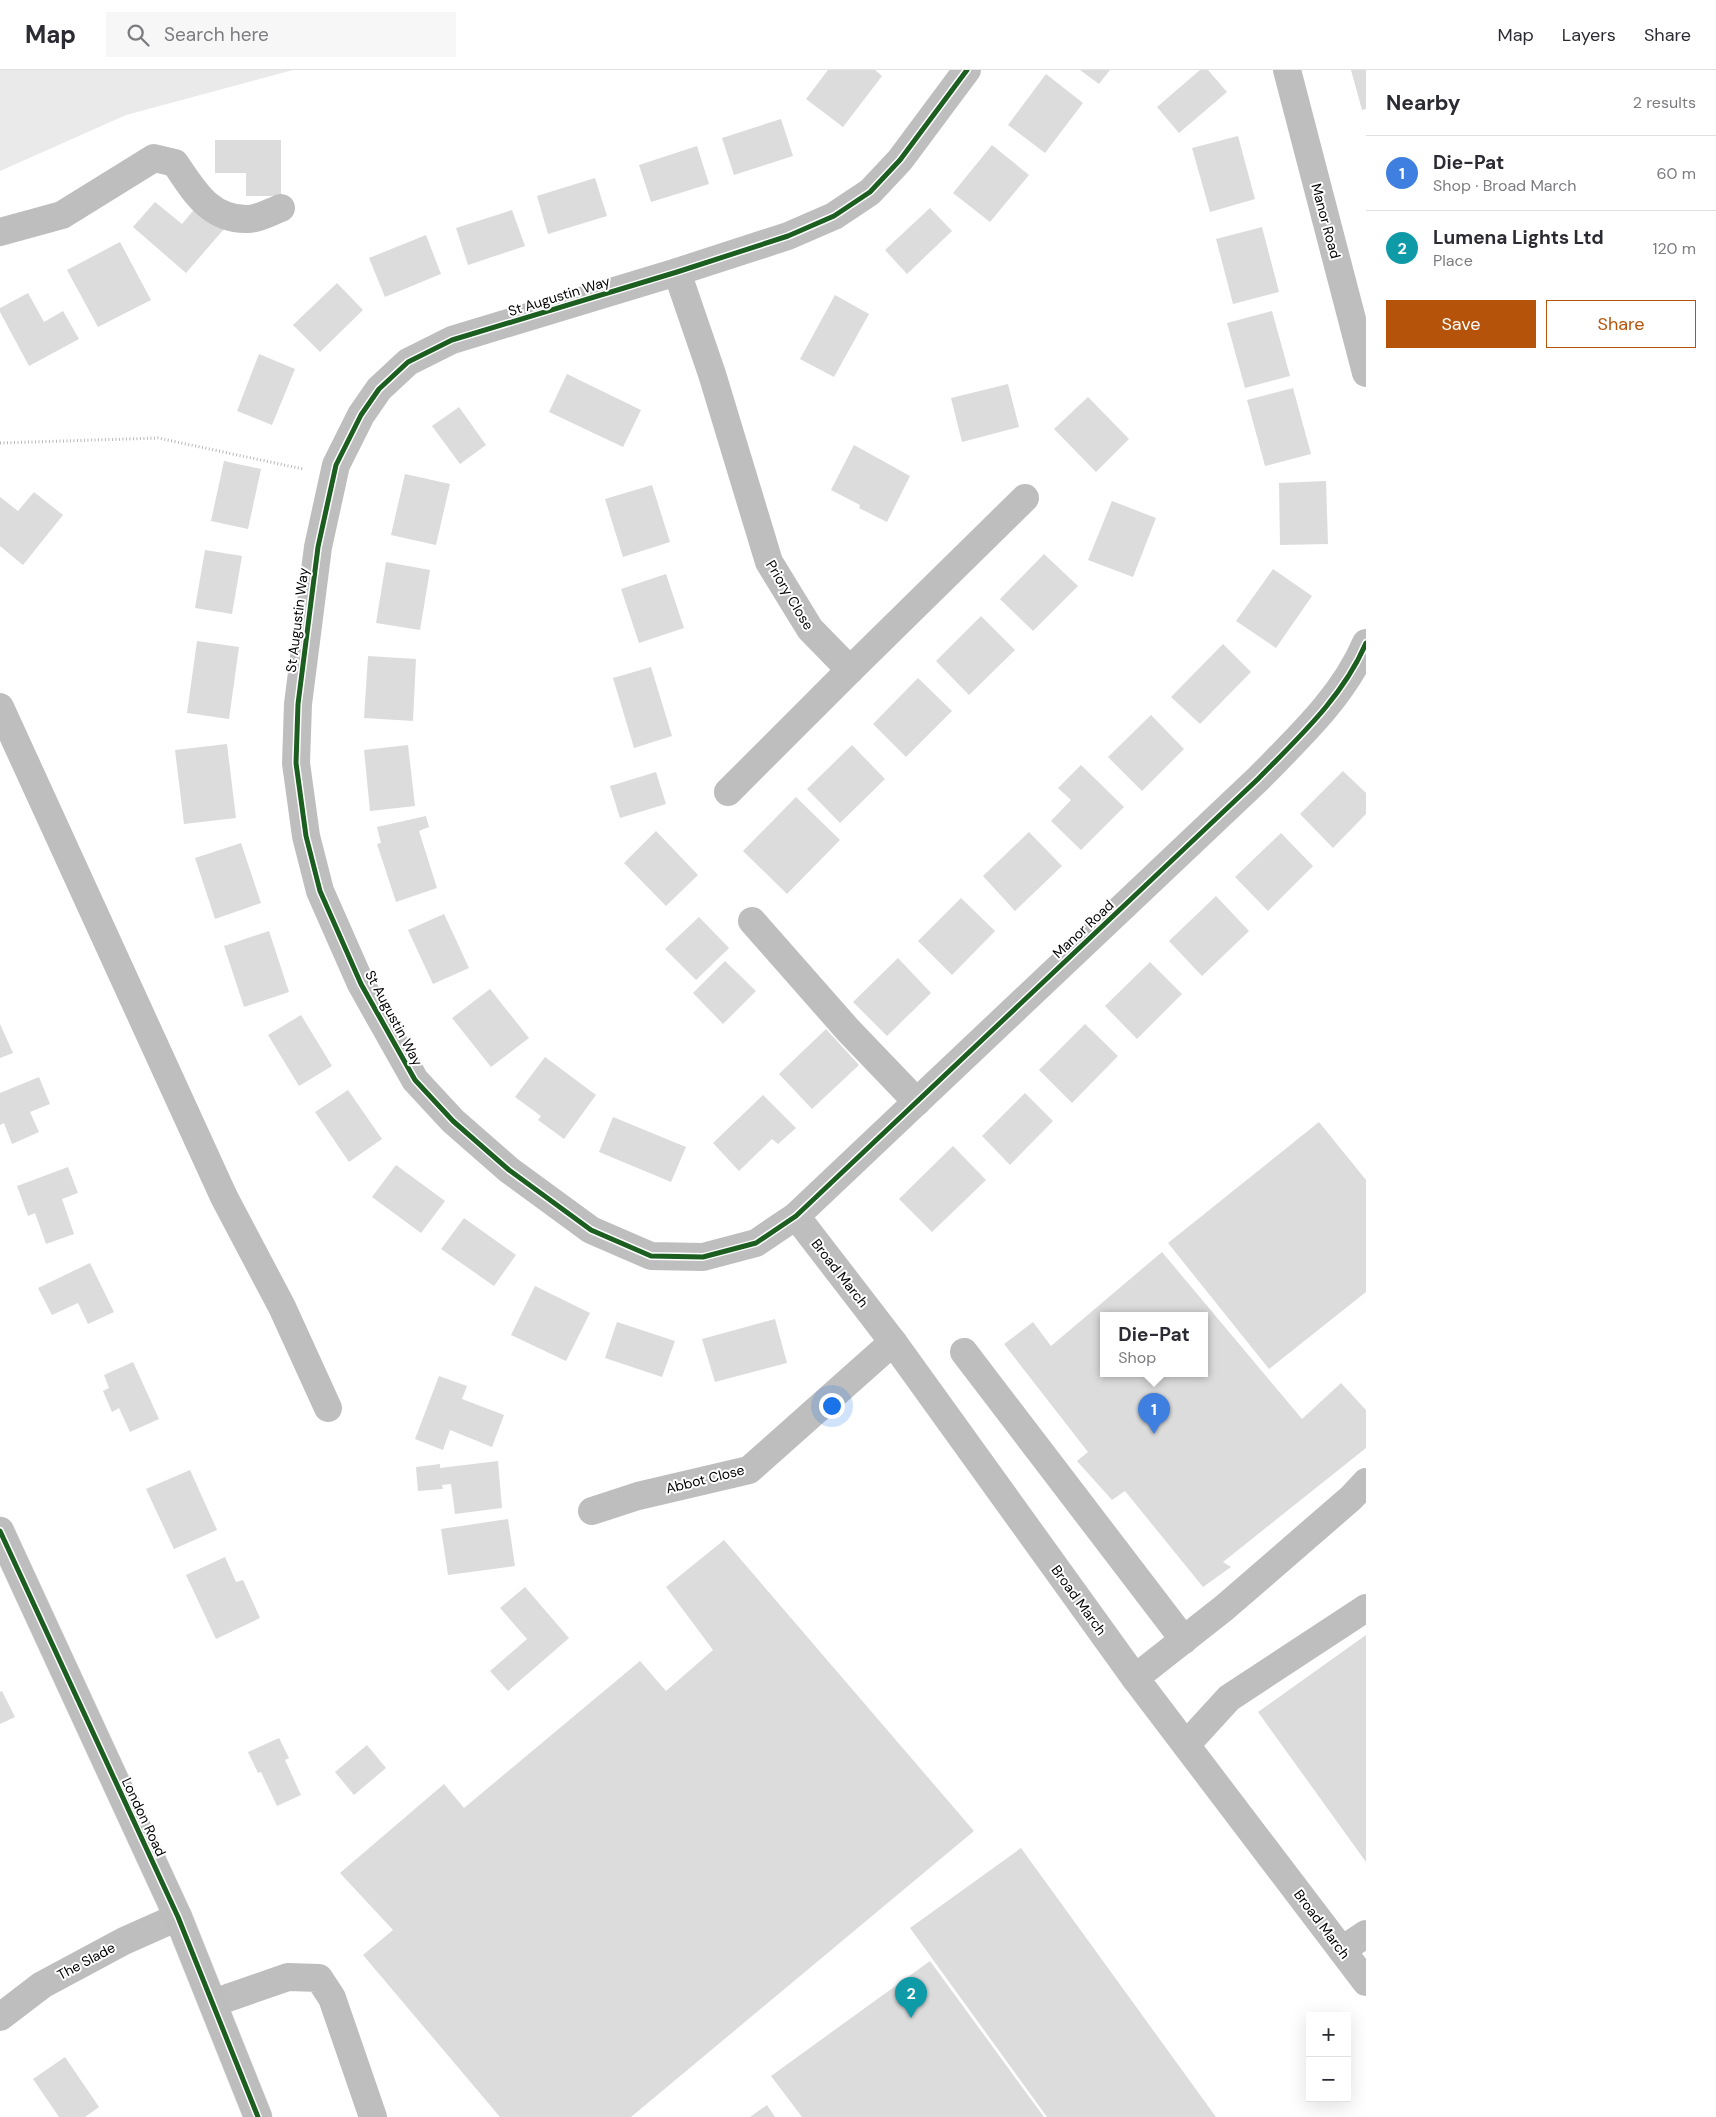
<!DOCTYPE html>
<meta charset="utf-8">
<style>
body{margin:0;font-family:"DM Sans",sans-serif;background:#f7f7f7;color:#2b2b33}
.controls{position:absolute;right:15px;bottom:15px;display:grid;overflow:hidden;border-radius:0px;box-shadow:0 5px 20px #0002}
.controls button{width:45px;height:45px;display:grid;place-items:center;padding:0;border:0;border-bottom:1px solid #e1e1e2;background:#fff;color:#2b2b33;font:25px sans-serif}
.you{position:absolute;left:831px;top:1335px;width:18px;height:18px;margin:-12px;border:4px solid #fff;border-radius:50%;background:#1a73e8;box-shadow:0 0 0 8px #1a73e833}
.badge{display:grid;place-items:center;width:32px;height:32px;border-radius:50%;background:#b45309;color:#fff;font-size:16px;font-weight:700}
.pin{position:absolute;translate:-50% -41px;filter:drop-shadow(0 1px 2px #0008)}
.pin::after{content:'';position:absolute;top:26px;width:18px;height:15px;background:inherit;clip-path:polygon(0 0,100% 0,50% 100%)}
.popup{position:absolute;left:1100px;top:1242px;width:108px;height:65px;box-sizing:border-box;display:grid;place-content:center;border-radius:0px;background:#fff;filter:drop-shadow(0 1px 4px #0005);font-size:16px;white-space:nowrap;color:#7c7c81}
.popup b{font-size:19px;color:#2b2b33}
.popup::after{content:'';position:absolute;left:50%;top:100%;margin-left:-10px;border:10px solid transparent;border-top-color:#fff}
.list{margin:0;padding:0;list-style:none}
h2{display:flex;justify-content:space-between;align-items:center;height:65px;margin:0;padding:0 20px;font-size:21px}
h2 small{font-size:16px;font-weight:400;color:#7c7c81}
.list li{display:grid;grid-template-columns:32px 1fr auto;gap:15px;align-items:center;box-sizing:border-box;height:75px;padding:0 20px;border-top:1px solid #e1e1e2}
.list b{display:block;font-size:19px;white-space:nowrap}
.list p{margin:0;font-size:16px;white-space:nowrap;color:#7c7c81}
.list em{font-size:16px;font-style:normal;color:#7c7c81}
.actions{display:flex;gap:10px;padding:15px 20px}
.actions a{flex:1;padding:11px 0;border:1px solid #b45309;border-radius:0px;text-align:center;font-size:18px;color:#b45309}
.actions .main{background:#b45309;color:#fff}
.icon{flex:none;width:28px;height:28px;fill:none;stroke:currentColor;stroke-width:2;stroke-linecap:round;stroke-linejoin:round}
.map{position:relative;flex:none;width:1366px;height:2047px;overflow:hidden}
header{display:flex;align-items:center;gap:30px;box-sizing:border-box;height:70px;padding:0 25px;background:#fff;border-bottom:1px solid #e1e1e2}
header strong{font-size:24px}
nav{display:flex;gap:28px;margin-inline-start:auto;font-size:18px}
.search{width:350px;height:45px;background:#f7f7f7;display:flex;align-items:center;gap:12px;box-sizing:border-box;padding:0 18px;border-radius:0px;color:#7c7c81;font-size:19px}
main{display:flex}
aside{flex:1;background:#fff}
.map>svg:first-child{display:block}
</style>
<header>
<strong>Map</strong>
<div class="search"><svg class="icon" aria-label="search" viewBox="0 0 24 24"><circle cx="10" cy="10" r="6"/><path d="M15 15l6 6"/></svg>Search here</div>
<nav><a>Map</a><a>Layers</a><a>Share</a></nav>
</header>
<main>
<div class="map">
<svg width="1366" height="2047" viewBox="0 0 1366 2047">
<rect width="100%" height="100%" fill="#fff"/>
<polygon fill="#eaeaea" points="0,0 293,0 126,45 0,101"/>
<g fill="#dcdcdc" fill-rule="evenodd">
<polygon points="828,0 875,0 882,6 843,57 806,29"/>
<polygon points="1080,0 1110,0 1099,14"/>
<polygon points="1200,0 1208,0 1227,22 1179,63 1157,37"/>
<polygon points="1351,0 1366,0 1366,39 1362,40"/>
<polygon points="1046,4 1083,33 1045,83 1008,55"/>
<polygon points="781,49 793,86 734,105 722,68"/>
<polygon points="1238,66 1255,129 1210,142 1192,78"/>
<polygon points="215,70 281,70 281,126 246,126 246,103 215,103"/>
<polygon points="992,75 1029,105 990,152 953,123"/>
<polygon points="697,76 709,114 651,132 639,95"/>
<polygon points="595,108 607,146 548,164 537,126"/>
<polygon points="155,132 182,154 197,136 224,159 186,203 133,157"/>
<polygon points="930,138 952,161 907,204 885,180"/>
<polygon points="512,140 525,176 468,195 456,158"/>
<polygon points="1262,157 1279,222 1233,234 1216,169"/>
<polygon points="426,165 441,204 385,227 369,188"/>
<polygon points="120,172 151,230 98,257 67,200"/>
<polygon points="337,213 363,240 320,282 293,255"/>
<polygon points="28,223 44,252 63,241 79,269 29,296 0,242 0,238"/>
<polygon points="835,225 869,244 834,307 800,289"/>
<polygon points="1272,241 1290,306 1245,318 1227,253"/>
<polygon points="259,284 295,299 272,355 237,341"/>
<polygon points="567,304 641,340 623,377 549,342"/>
<polygon points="1008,314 1019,357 962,372 951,328"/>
<polygon points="1293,318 1311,384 1265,396 1247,330"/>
<polygon points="1088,327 1129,369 1096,402 1054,359"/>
<polygon points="459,337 486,375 460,394 432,356"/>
<polygon points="854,375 910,406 887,452 859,438 860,435 831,420"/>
<polygon points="224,391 261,399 248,459 211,451"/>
<polygon points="405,404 450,414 436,475 391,465"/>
<polygon points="1326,411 1328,474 1280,475 1279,413"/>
<polygon points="652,415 670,472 623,487 605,429"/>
<polygon points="34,422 63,445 23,495 0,476 0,427 18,441"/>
<polygon points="1112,431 1156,448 1133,507 1088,490"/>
<polygon points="205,480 242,486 232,544 195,538"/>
<polygon points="1044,484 1078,516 1033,561 1000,529"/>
<polygon points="386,492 430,500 420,560 376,553"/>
<polygon points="1273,499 1312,526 1276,578 1236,551"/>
<polygon points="666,504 684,558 639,573 621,519"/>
<polygon points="981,546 1015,580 969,625 936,591"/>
<polygon points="197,571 239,577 229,649 187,643"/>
<polygon points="1223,574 1251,602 1200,654 1171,627"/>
<polygon points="368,586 416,589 413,651 364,648"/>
<polygon points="651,597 672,666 634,678 613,608"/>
<polygon points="918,608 952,641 906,687 873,654"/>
<polygon points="1151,645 1184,679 1142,721 1108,687"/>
<polygon points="227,674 236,748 184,754 175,680"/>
<polygon points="408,675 415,736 370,741 364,680"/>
<polygon points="852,675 885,709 840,753 807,719"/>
<polygon points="1081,695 1124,737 1081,780 1051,751 1071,730 1058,718"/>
<polygon points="1343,701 1366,723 1366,744 1333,778 1300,744"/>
<polygon points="656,702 666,734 620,748 610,716"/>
<polygon points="796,727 840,770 787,824 743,781"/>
<polygon points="426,746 429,757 419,761 437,818 396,832 377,774 381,773 377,757"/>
<polygon points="656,761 698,805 666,836 624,793"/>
<polygon points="1029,762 1062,796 1015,841 983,806"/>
<polygon points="1281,763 1313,796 1268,841 1235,807"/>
<polygon points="241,773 261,833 215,849 195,788"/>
<polygon points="1216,826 1249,861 1202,906 1169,871"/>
<polygon points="961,828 995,861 952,905 918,871"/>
<polygon points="444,844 469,898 433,914 408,860"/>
<polygon points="699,847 729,878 696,910 665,879"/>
<polygon points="269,861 289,922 244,937 224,876"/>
<polygon points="898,888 931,923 887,966 853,932"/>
<polygon points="725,891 756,921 723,954 693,923"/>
<polygon points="1150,892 1182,924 1137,969 1105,936"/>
<polygon points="490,919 529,968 491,997 452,948"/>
<polygon points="301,945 332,996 299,1016 268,965"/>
<polygon points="0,954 13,983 0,988"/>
<polygon points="1085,954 1118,986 1072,1033 1039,1000"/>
<polygon points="826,959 859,995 812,1039 779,1004"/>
<polygon points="545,987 596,1025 564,1069 538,1050 541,1046 515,1027"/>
<polygon points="39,1007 50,1034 30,1042 39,1062 12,1074 4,1053 0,1055 0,1023"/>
<polygon points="348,1020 382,1069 349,1092 315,1042"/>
<polygon points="1025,1023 1053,1051 1010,1095 982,1066"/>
<polygon points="763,1025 796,1058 778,1074 772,1069 739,1101 713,1073"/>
<polygon points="613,1047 686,1077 671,1112 599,1082"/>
<polygon points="1319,1052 1366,1110 1366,1222 1269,1299 1168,1173"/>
<polygon points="953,1076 986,1110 932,1162 899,1129"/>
<polygon points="396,1095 445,1131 421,1163 372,1127"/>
<polygon points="68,1097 78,1123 62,1129 74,1164 46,1174 35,1143 28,1146 17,1116"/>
<polygon points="464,1148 516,1185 494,1216 441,1179"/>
<path d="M1162 1182 1302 1349 1341 1313 1366 1340V1378L1223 1492 1231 1497 1203 1517 1125 1421 1112 1430 1077 1391 1088 1382 1004 1274 1033 1252 1051 1276ZM1104 1245H1204V1303H1104Z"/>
<polygon points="90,1193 114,1242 88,1254 78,1233 52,1245 38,1218"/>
<polygon points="535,1216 590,1243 566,1291 511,1265"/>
<polygon points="775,1249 787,1293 715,1312 702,1269"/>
<polygon points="617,1252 675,1271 662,1307 605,1288"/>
<polygon points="133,1292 159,1349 130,1362 119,1338 112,1342 103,1321 109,1318 104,1305"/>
<polygon points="439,1306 467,1316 462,1329 504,1345 492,1377 450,1360 443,1380 415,1369"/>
<polygon points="498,1391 502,1438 455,1444 451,1414 442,1415 443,1419 418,1421 416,1397 440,1394 440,1398"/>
<polygon points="190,1400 217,1460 174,1479 146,1419"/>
<polygon points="508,1449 515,1496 448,1505 441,1459"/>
<polygon points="724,1470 974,1761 631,2047 500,2047 363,1885 393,1860 340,1803 444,1714 464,1738 640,1591 666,1621 713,1580 666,1517"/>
<polygon points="225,1487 236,1512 243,1510 260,1548 216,1569 186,1505"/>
<polygon points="525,1517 569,1568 508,1621 490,1601 527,1569 500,1538"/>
<polygon points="1366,1565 1366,1792 1258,1642"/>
<polygon points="2,1621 15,1647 0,1654 0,1622"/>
<polygon points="279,1668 289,1688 285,1690 301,1725 277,1736 261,1702 258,1703 248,1682"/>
<polygon points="367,1675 386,1698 354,1725 335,1702"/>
<polygon points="1021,1778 1216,2047 1047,2047 910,1858"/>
<polygon points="930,1891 1044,2047 802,2047 771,2006"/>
<polygon points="65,1987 99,2037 85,2047 59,2047 33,2009"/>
<polygon points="767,2035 775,2047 750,2047"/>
</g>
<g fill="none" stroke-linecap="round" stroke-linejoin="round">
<g stroke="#dbdbdb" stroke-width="29">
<polyline id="major" points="0,1461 178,1847 258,2047"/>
</g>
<polyline stroke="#b8b8b8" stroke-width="3" stroke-dasharray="1 2.5" stroke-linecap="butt" points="0,373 158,368 303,399"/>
<g stroke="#bebebe" stroke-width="28">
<path d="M967 0 900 90 870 122 834 146 788 166 677 202 452 270 408 292 379 319 361 345 336 395 318 477 298 634 296 693 306 766 320 821 361 914 415 1010 453 1051 509 1100 591 1160 651 1186 703 1187 756 1173 796 1146 1258 709C1298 668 1343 627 1366 573"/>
<polyline points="1287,0 1366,303"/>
<path d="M0 162 62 145 154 88 175 93C194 121 210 150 248 149 259 149 272 141 281 138"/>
<polyline points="677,202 712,304 769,492 810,559 850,600 1025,428"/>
<polyline points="0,637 224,1127 282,1237 328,1338"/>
<polyline points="728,722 850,600"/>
<polyline points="752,851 848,960 917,1032"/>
<polyline points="796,1146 893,1272 1135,1608 1366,1912"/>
<polyline points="964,1282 1184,1570"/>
<polyline points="592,1441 638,1426 749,1400 893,1272"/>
<polyline points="1135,1608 1224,1538 1351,1428 1366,1412"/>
<polyline points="1186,1675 1229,1628 1366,1538"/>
<polyline points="1342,1880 1366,1864"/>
<polyline points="213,1933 288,1907 319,1908 332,1928 373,2047"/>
<polyline points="0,1947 42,1915 124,1871 178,1847"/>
</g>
<use href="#major" stroke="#bdbdbd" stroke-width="28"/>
<g stroke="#fff" stroke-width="8">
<g id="cycleway">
<path d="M967 0 900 90 870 122 834 146 788 166 677 202 452 270 408 292 379 319 361 345 336 395 318 477 298 634 296 693 306 766 320 821 361 914 415 1010 453 1051 509 1100 591 1160 651 1186 703 1187 756 1173 796 1146 1258 709C1298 668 1343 627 1366 573"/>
<polyline points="0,1461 178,1847 258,2047"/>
</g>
</g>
<use href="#cycleway" stroke="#1b5e20" stroke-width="5"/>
</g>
<g text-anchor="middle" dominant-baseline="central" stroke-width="4" stroke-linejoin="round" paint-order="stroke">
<g font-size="14" fill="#000" stroke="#fff">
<text transform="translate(1326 151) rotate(75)">Manor Road</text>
<text transform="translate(559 226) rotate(-17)">St Augustin Way</text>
<text transform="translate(790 525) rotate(59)">Priory Close</text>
<text transform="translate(297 550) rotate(-83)">St Augustin Way</text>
<text transform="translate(1083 859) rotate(-43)">Manor Road</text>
<text transform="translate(394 948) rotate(62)">St Augustin Way</text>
<text transform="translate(840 1203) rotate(52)">Broad March</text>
<text transform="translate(705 1409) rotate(-14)">Abbot Close</text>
<text transform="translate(1079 1530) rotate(54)">Broad March</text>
<text transform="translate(144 1747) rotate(65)">London Road</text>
<text transform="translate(1322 1854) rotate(53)">Broad March</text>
<text transform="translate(86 1891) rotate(-28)">The Slade</text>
</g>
</g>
</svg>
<div class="controls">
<button>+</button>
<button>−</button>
</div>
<div class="you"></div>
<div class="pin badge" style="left:1154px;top:1364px;background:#3f7fe0">1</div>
<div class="popup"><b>Die-Pat</b>Shop</div>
<div class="pin badge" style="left:911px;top:1948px;background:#0f9aa8">2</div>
</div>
<aside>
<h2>Nearby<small>2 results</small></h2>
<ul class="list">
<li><span class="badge" style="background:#3f7fe0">1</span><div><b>Die-Pat</b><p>Shop · Broad March</p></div><em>60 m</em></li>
<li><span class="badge" style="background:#0f9aa8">2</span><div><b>Lumena Lights Ltd</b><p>Place</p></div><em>120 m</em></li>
</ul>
<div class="actions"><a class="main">Save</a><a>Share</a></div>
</aside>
</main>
